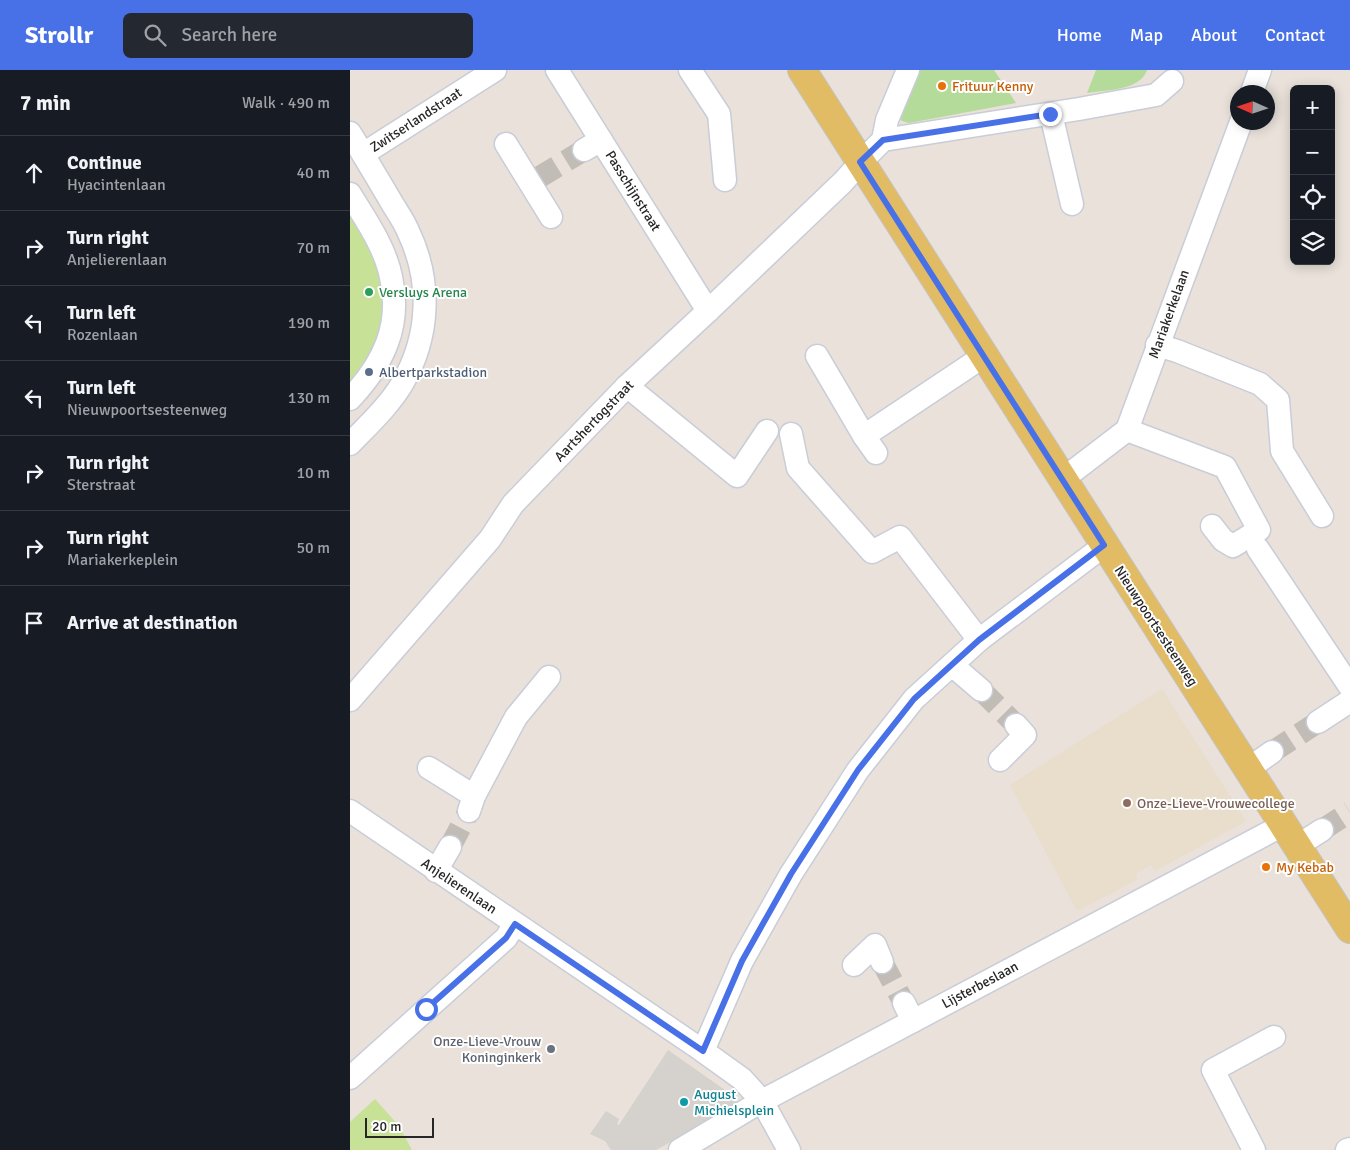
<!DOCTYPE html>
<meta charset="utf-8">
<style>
body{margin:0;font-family:Signika,sans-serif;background:#242831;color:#f1f3f6}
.controls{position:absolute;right:15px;top:15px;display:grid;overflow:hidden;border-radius:8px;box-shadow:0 2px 12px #0003}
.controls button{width:45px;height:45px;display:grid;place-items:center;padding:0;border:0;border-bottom:1px solid #363941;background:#171b24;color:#f1f3f6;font:25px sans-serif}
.compass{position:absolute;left:880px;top:15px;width:45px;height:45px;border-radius:50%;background:#171b24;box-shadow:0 2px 12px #0003;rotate:273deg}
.scale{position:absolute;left:15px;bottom:12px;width:69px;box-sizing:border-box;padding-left:5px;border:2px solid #272727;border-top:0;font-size:14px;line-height:18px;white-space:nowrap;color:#272727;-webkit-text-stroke:4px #fff;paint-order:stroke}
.stop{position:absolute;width:15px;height:15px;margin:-11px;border:4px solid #4871e8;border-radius:50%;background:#fff}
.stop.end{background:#4871e8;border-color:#fff;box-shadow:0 1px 5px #0008}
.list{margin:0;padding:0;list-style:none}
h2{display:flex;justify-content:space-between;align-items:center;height:65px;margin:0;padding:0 20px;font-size:21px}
h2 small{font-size:16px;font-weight:400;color:#9ea1a6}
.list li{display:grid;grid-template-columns:32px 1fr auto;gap:15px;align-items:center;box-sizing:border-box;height:75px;padding:0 20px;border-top:1px solid #363941}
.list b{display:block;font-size:19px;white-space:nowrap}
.list p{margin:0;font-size:16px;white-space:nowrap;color:#9ea1a6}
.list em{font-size:16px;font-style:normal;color:#9ea1a6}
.icon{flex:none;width:28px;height:28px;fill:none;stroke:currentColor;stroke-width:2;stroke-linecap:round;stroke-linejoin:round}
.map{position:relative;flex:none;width:1000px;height:1080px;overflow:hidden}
header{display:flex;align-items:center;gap:30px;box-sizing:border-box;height:70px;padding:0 25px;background:#4871e8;color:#fff}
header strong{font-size:24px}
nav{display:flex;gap:28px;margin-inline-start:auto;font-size:18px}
.search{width:350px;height:45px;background:#242831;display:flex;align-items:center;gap:12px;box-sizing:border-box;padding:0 18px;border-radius:8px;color:#9ea1a6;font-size:19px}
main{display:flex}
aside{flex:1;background:#171b24}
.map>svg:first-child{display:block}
</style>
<header>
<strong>Strollr</strong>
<div class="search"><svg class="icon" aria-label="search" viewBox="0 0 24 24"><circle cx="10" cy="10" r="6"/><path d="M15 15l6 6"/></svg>Search here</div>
<nav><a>Home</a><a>Map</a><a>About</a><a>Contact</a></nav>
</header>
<main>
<aside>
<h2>7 min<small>Walk · 490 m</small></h2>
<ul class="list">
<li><svg class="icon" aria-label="ahead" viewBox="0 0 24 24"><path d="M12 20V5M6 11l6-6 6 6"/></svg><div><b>Continue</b><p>Hyacintenlaan</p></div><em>40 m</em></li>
<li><svg class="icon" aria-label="right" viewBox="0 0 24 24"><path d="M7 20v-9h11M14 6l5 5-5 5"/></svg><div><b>Turn right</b><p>Anjelierenlaan</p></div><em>70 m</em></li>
<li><svg class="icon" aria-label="left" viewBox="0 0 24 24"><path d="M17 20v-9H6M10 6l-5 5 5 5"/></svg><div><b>Turn left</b><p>Rozenlaan</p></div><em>190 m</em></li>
<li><svg class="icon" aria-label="left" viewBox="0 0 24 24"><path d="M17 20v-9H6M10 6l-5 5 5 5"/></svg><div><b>Turn left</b><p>Nieuwpoortsesteenweg</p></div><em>130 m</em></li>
<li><svg class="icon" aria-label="right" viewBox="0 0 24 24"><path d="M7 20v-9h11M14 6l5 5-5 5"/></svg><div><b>Turn right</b><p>Sterstraat</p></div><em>10 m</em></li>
<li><svg class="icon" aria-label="right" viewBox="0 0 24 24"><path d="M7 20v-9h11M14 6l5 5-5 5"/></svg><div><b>Turn right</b><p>Mariakerkeplein</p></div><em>50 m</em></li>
<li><svg class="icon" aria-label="arrive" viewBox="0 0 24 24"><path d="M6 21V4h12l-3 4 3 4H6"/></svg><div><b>Arrive at destination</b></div></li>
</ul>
</aside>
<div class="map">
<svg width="1000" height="1080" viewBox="0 0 1000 1080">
<rect width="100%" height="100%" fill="#e9e1da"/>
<polygon fill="#e9ddcb" points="812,619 896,751 805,801 801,795 785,804 788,809 727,841 660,715"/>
<g fill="#b5db9b">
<polygon points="566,0 644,0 666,33 559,53 552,51 549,47"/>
<path d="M746 0H797C790 21 755 20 737 23Z"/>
</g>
<g fill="#c7e197">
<polygon points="0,135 36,206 33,269 0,319"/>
<polygon points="25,1029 49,1056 62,1080 0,1080 0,1052"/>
</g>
<polygon fill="#d5d1cc" points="318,980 375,1020 387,1030 385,1034 377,1041 306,1080 261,1080 255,1071 240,1064 256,1041 269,1049 267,1054 269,1055"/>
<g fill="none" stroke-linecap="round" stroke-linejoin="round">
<g stroke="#c2bcb6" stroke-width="22" stroke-dasharray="22 11" stroke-linecap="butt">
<polyline points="188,108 234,80"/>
<polyline points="631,620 666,655"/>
<polyline points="922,682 968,652"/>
<polyline points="972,760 1000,742"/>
<polyline points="100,777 119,741"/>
<polyline points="532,892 554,933"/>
</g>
<g stroke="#c9cdd8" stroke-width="25">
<g id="minor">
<polyline points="207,0 358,241"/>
<polyline points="340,0 369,44 375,110"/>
<polyline points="902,22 910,0"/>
<polyline points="701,44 722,134"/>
<path d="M0 63C13 84 26 106 39 128 45 139 53 149 58 161 82 211 80 266 52 314 38 337 18 355 0 374"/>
<polyline points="533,70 729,39 806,25 822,11"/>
<polyline points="156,74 201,147"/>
<polyline points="234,80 251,70"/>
<polyline points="13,84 145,0"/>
<path d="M0 124C16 150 35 177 41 207 52 256 33 294 0 329"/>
<polyline points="807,275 827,281 910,314 928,330 932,381 972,446"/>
<polyline points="467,286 514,366 526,383"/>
<polyline points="277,316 387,406 417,361"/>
<polyline points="777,360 875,397 909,460 883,476 873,470 862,456"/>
<polyline points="441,364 448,398 522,482 550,467 629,570"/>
<polyline points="514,366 634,286"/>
<polyline points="713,409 777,360 891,52"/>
<polyline points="908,479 1000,617"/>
<polyline points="602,595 631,620"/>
<polyline points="0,630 140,469 163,434 277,316 358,241 493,112 511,92 533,70 537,50 558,0"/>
<polyline points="968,652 1000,631"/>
<polyline points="650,690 675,665 666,655"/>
<polyline points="79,698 124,726"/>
<polyline points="898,699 922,682"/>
<polyline points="0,741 353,981 392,1009 412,1031 439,1080"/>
<polyline points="119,741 124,726 166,647 199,607"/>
<polyline points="947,776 972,760"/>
<polyline points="86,801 100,777"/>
<polyline points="504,895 525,875 532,892"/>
<polyline points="554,933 563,951"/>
<polyline points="353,981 392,891 441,804 508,700 564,629 629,570 755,475"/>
<polyline points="0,1008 156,868 165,854"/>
<polyline points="330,1080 412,1031 933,755"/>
<polyline points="904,1080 863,1000 924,967"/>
<polyline points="997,1080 1000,1079"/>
</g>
</g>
<g stroke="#c3c3c3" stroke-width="30">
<polyline id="major" points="452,0 1000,859"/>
</g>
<use href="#minor" stroke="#fff" stroke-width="22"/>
<use href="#major" stroke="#e2bc65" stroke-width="28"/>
</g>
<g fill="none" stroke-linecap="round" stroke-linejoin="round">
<polyline stroke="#4871e8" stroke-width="6" points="76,939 156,868 165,854 353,981 392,891 441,804 508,700 564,629 629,570 754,475 510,92 533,70 700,44"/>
</g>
<g fill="#e8710a" stroke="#fff" stroke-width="2">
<circle cx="592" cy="16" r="5"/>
<circle cx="916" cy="797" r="5"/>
</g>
<circle fill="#2e9e5b" stroke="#fff" stroke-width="2" cx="19" cy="222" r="5"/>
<circle fill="#5c6f8a" stroke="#fff" stroke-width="2" cx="19" cy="302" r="5"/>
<circle fill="#8d6e63" stroke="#fff" stroke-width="2" cx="777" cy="733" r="5"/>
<circle fill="#6b7280" stroke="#fff" stroke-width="2" cx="201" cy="979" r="5"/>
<circle fill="#0f9aa8" stroke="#fff" stroke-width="2" cx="334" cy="1032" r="5"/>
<g text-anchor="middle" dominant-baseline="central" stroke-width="4" stroke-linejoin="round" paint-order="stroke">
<g font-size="14" fill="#c56008" stroke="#fff" text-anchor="start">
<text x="602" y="16">Frituur Kenny</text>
<text x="926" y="797">My Kebab</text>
</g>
<g font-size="14" fill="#272727" stroke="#fff">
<text transform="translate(66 50) rotate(-33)">Zwitserlandstraat</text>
<text transform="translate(283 121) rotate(58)">Passchijnstraat</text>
<text transform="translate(819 244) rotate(-70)">Mariakerkelaan</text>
<text transform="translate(244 351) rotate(-46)">Aartshertogstraat</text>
<text transform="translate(806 556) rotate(57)">Nieuwpoortsesteenweg</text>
<text transform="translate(109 816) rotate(34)">Anjelierenlaan</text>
<text transform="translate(630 915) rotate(-28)">Lijsterbeslaan</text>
</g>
<g font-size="14" fill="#27864d" stroke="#fff" text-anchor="start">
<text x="29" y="222">Versluys Arena</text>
</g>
<g font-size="14" fill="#4e5e75" stroke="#fff" text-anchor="start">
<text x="29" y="302">Albertparkstadion</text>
</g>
<g font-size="14" fill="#785e54" stroke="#fff" text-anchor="start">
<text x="787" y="733">Onze-Lieve-Vrouwecollege</text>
</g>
<g font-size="14" fill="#5b616d" stroke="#fff" text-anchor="end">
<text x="191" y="971">Onze-Lieve-Vrouw<tspan x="191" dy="16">Koninginkerk</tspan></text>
</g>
<g font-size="14" fill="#0d838f" stroke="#fff" text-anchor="start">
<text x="344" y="1024">August<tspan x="344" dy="16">Michielsplein</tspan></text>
</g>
</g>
</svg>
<div class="controls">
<button>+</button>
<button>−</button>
<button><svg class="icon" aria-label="locate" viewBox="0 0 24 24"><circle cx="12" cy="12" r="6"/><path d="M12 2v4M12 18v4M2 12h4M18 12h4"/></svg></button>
<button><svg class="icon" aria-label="layers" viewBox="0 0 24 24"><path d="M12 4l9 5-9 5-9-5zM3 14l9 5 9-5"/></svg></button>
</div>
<svg class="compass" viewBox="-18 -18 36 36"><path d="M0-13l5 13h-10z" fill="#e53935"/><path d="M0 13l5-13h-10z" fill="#9ea1a6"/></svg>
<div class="scale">20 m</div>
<div class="stop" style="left:76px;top:939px"></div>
<div class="stop end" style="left:700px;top:44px"></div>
</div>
</main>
